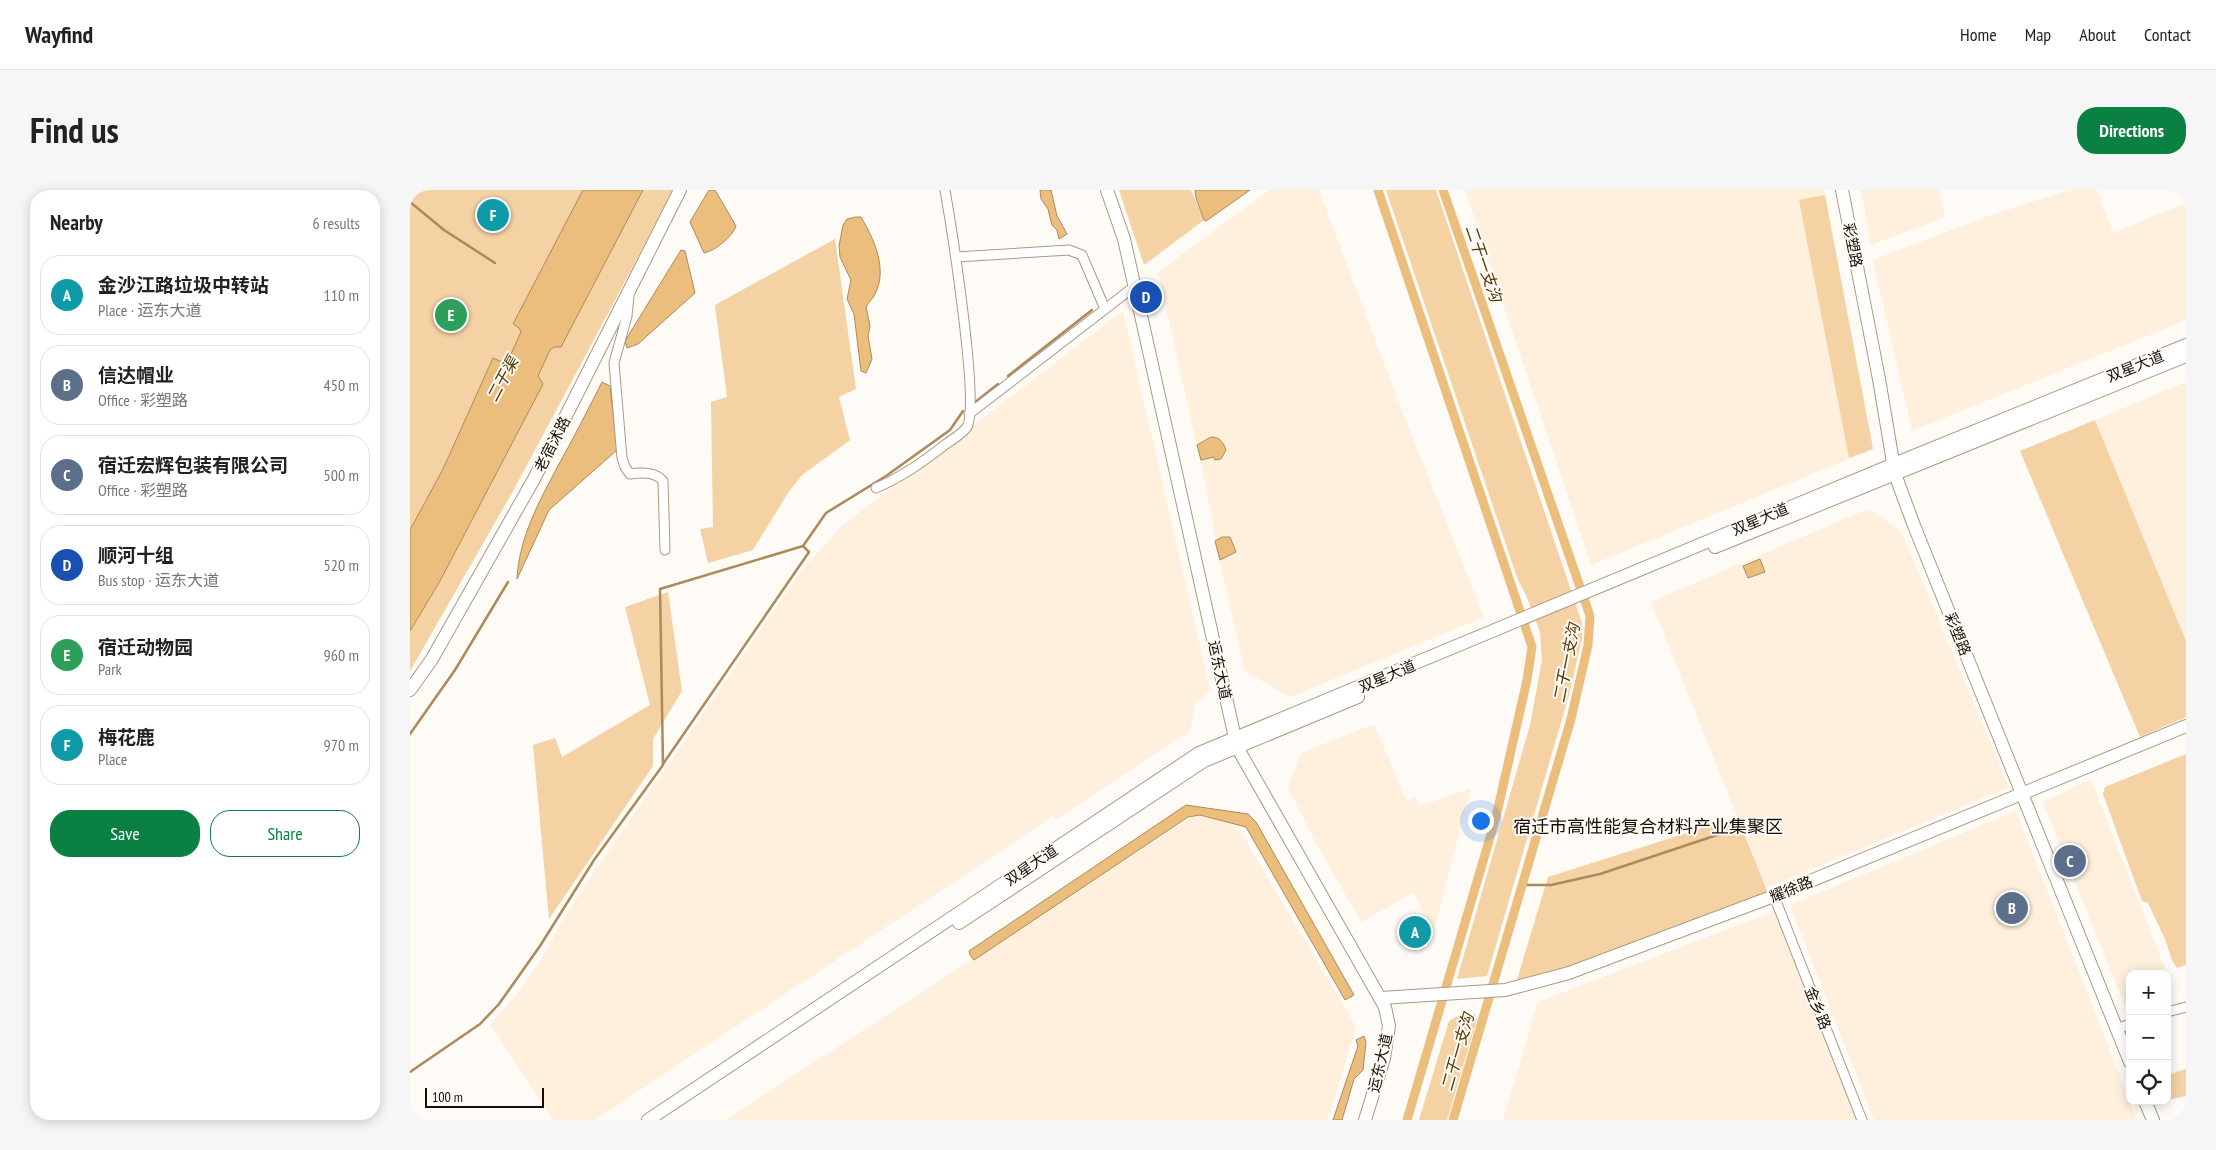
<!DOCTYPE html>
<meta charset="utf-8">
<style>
body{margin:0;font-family:"PT Sans Narrow","Noto Sans SC",sans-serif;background:#f6f6f6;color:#222}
.controls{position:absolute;right:15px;bottom:15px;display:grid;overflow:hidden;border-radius:10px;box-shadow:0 2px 12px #0003}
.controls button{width:45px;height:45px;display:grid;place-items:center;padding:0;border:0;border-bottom:1px solid #e0e0e0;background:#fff;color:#222;font:25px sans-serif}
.scale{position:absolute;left:15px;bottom:12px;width:119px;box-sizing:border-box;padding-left:5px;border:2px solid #150f06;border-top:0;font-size:14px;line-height:18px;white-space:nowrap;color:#150f06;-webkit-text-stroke:4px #fefaf5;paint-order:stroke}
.you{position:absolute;left:1070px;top:630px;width:18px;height:18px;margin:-12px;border:4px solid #fff;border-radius:50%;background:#1a73e8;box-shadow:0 0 0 8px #1a73e833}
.badge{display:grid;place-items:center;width:32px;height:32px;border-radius:50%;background:#0b8043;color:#fff;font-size:16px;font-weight:700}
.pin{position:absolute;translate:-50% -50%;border:2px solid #fff;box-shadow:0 1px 5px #0006}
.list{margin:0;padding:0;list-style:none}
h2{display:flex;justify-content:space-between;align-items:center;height:65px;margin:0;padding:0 20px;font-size:21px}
h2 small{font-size:16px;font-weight:400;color:#767676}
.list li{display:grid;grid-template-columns:32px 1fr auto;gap:15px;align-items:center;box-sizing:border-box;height:80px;margin:0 10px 10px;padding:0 10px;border:1px solid #e0e0e0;border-radius:20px}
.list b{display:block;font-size:19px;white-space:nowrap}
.list p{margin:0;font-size:16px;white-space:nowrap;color:#767676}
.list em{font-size:16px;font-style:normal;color:#767676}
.actions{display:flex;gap:10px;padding:15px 20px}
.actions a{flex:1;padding:11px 0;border:1px solid #0b8043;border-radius:20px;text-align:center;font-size:18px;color:#0b8043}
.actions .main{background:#0b8043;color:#fff}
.icon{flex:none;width:28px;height:28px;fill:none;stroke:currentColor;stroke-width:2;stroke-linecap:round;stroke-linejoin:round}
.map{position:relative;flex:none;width:1776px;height:930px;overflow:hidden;border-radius:20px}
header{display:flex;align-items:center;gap:30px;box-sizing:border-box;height:70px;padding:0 25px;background:#fff;border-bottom:1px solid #e0e0e0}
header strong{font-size:24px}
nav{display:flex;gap:28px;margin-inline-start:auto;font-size:18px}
.intro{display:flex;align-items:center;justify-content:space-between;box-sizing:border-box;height:120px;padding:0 30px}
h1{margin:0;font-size:35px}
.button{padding:12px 22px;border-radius:20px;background:#0b8043;color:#fff;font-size:18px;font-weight:700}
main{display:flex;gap:30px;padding:0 30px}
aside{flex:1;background:#fff;border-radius:20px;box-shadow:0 2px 12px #0003}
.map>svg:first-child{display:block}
</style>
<header>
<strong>Wayfind</strong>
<nav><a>Home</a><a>Map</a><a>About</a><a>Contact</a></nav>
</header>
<div class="intro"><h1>Find us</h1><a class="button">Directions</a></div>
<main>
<aside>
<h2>Nearby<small>6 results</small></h2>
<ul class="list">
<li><span class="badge" style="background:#0f9aa8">A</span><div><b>金沙江路垃圾中转站</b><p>Place · 运东大道</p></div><em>110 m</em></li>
<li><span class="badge" style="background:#5c6f8a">B</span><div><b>信达帽业</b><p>Office · 彩塑路</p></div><em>450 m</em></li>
<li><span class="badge" style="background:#5c6f8a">C</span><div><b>宿迁宏辉包装有限公司</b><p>Office · 彩塑路</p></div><em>500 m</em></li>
<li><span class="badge" style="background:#1a4fb4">D</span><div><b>顺河十组</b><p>Bus stop · 运东大道</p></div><em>520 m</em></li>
<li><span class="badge" style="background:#2e9e5b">E</span><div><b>宿迁动物园</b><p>Park</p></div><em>960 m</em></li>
<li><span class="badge" style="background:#0f9aa8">F</span><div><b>梅花鹿</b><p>Place</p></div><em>970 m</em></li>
</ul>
<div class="actions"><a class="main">Save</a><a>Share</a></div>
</aside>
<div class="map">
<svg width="1776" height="930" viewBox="0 0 1776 930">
<rect width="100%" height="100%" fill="#fefaf5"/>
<g fill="#fef0dd">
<polygon points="860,0 909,0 992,221 1074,427 880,507 835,481 810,373 797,302 748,82"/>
<polygon points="1055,0 1414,0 1463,259 1181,375"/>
<polygon points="1451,0 1529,0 1535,27 1461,55"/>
<polygon points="1659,0 1687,0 1703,43 1776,13 1776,130 1502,241 1463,70 1581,25"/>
<polygon points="713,121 800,500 785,514 780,541 646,630 643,626 185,930 143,930 80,834 108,803 130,772 155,726 185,681 391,381 433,335"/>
<polygon points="1776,192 1776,451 1685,230"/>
<polygon points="1458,319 1491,341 1599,597 1356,698 1241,412"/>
<polygon points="964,534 997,611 1005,607 1010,616 1061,598 1024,740 1003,703 951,732 905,651 878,597 891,563"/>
<polygon points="1681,589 1757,784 1720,784 1720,815 1715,816 1633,612"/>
<polygon points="791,621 828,638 946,837 918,930 315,930"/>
<polygon points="1606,621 1727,930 1464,930 1380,715"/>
<polygon points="1365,721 1447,930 1093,930 1128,812"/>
</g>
<g fill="#f4d2a4">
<polygon points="0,0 264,0 103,301 0,481"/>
<polygon points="709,0 781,0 794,30 734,75"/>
<polygon points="976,0 1026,0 1172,433 1172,449 1159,505 1077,786 1047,789 1120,535 1132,470 1130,442 1116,405 1108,390"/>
<polygon points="1415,5 1463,259 1439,268 1389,10"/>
<polygon points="425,49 446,199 429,207 440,250 392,285 378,303 343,360 298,373 290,339 303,337 301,212 317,207 305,115"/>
<polygon points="1685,230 1776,451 1776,527 1730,547 1610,261"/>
<polygon points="258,402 272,501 243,549 243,576 139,729 123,555 145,548 152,567 240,515 215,417"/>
<polygon points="1776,564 1776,775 1767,778 1762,770 1755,749 1738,713 1732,711 1693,604 1695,597"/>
<polygon points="1327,627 1358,703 1209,761 1106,793 1138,687"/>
<polygon points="1065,824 1067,829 1037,930 1009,930 1039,831 1045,827"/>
<polygon points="1776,879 1776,906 1757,910 1757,885"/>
</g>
<g fill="#ecbe7d" stroke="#ac8a59">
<polygon points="173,0 233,0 151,157 144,157 140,160 128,186 133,194 131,198 30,391 0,441 0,340 33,279 83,168 92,172 100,166 111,142 109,138 103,134"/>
<path d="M299 0H305L326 36C323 46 305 61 294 63L280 32Z"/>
<polygon points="630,0 641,0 647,26 657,44 649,49 647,40 642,35 638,19 631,9"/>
<polygon points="785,0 840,0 796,31 794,30 786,8"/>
<path d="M446 27H451C464 49 478 79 465 104 463 108 459 112 456 117L460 136 458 146 462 169 456 183 451 181 444 124 437 109 441 90 430 67 429 56 433 35 437 29Z"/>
<polygon points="271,60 275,61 285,103 228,154 217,158 215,151"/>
<path d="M192 192 200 196 207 260 139 320 107 389C109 347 130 310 149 274 164 247 178 220 192 192Z"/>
<path d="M801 247C810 247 813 252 816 260L811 269 805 270 804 267 791 270 787 255Z"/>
<polygon points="812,347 820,347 826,362 810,370 805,351"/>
<polygon points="1350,369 1355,382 1338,388 1333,376"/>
<polygon points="776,615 838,624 846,632 944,805 935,810 836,637 790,625 778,627 564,770 560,765 559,761 562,759"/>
<polygon points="954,846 956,852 953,880 944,889 932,930 923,930 948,856 946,850"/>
</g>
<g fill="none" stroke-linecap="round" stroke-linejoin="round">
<g stroke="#ac8a59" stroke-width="2.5">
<polyline points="0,12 34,40 85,73"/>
<polyline points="598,186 682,120"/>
<polyline points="564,213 588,194"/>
<polyline points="0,544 45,480 98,392"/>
<polyline points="253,574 399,362 393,356"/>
<polyline points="1112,695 1141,695 1190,684 1322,640"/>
<polyline points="0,882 70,834 89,814 130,756 184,670 253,575 250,399 393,356 416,323 476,286 540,240 553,221"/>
</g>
<g stroke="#ecbe7d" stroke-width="9">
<polyline points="968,0 1122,457 1117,490 1086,627 997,930"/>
<polyline points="1033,0 1180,426 1178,455 1161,529 1043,930"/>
</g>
<g stroke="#ab9a82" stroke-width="11">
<g id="street">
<polyline points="546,67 659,60 672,65 695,119"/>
<path d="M219 106 217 126 204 173 212 268 215 277 220 284C231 282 246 282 253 291L255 360"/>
<polyline points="559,224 725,96"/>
<path d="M466 298C492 287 514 271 536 254 543 249 552 244 557 237 570 216 541 34 535 0"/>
<polyline points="1364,706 1452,930"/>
<polyline points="1757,822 1776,817"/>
<polyline points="1707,839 1720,834"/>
</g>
</g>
<g stroke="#ab9a82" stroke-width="14">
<g id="secondary">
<polyline points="697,0 714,49 827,557 975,817 979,836 974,868 955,930"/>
<polyline points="1432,0 1469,189 1485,284 1503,333 1720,872"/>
<polyline points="1305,357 1776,166"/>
<polyline points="0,500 22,469 124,289 270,0"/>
<polyline points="549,733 794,571 948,507"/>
<polyline points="971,808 1095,800 1159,783 1364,706 1776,536"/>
<polyline points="1735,911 1743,930"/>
<polyline points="238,930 789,563 1484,274 1776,155"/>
</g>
</g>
<use href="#street" stroke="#fff" stroke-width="9"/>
<use href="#secondary" stroke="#fff" stroke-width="12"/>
</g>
<g text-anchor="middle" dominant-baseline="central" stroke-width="4" stroke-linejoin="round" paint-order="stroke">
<g font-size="15" fill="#150f06" stroke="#fefaf5">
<text transform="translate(1443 55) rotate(79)">彩塑路</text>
<text transform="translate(1725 176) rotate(-22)">双星大道</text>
<text transform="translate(142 254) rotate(-63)">老宿沭路</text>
<text transform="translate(1350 329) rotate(-23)">双星大道</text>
<text transform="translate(1548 444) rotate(68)">彩塑路</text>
<text transform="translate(810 480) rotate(78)">运东大道</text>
<text transform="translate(977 486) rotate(-23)">双星大道</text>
<text transform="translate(621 675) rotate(-34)">双星大道</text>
<text transform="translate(1381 699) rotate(-22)">耀徐路</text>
<text transform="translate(1408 818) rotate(68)">金乡路</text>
<text transform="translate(970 873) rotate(-77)">运东大道</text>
</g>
<g font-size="16" font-style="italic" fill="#553700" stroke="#fefaf5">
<text transform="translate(1074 73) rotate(71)">二干一支沟</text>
<text transform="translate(92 189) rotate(-62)">二干渠</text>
<text transform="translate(1156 473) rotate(-79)">二干一支沟</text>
<text transform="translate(1047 862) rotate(-74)">二干一支沟</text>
</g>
<g font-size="18" fill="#150f06" stroke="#fefaf5">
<text x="1238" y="636">宿迁市高性能复合材料产业集聚区</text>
</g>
</g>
</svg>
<div class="controls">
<button>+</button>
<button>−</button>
<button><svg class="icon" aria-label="locate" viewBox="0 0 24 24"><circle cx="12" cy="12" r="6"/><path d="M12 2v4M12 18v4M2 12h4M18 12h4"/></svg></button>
</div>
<div class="scale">100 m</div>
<div class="you"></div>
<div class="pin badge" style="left:1005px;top:742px;background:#0f9aa8">A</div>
<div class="pin badge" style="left:1602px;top:718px;background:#5c6f8a">B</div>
<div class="pin badge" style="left:1660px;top:671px;background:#5c6f8a">C</div>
<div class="pin badge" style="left:736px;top:107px;background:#1a4fb4">D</div>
<div class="pin badge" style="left:41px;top:125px;background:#2e9e5b">E</div>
<div class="pin badge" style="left:83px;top:25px;background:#0f9aa8">F</div>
</div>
</main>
